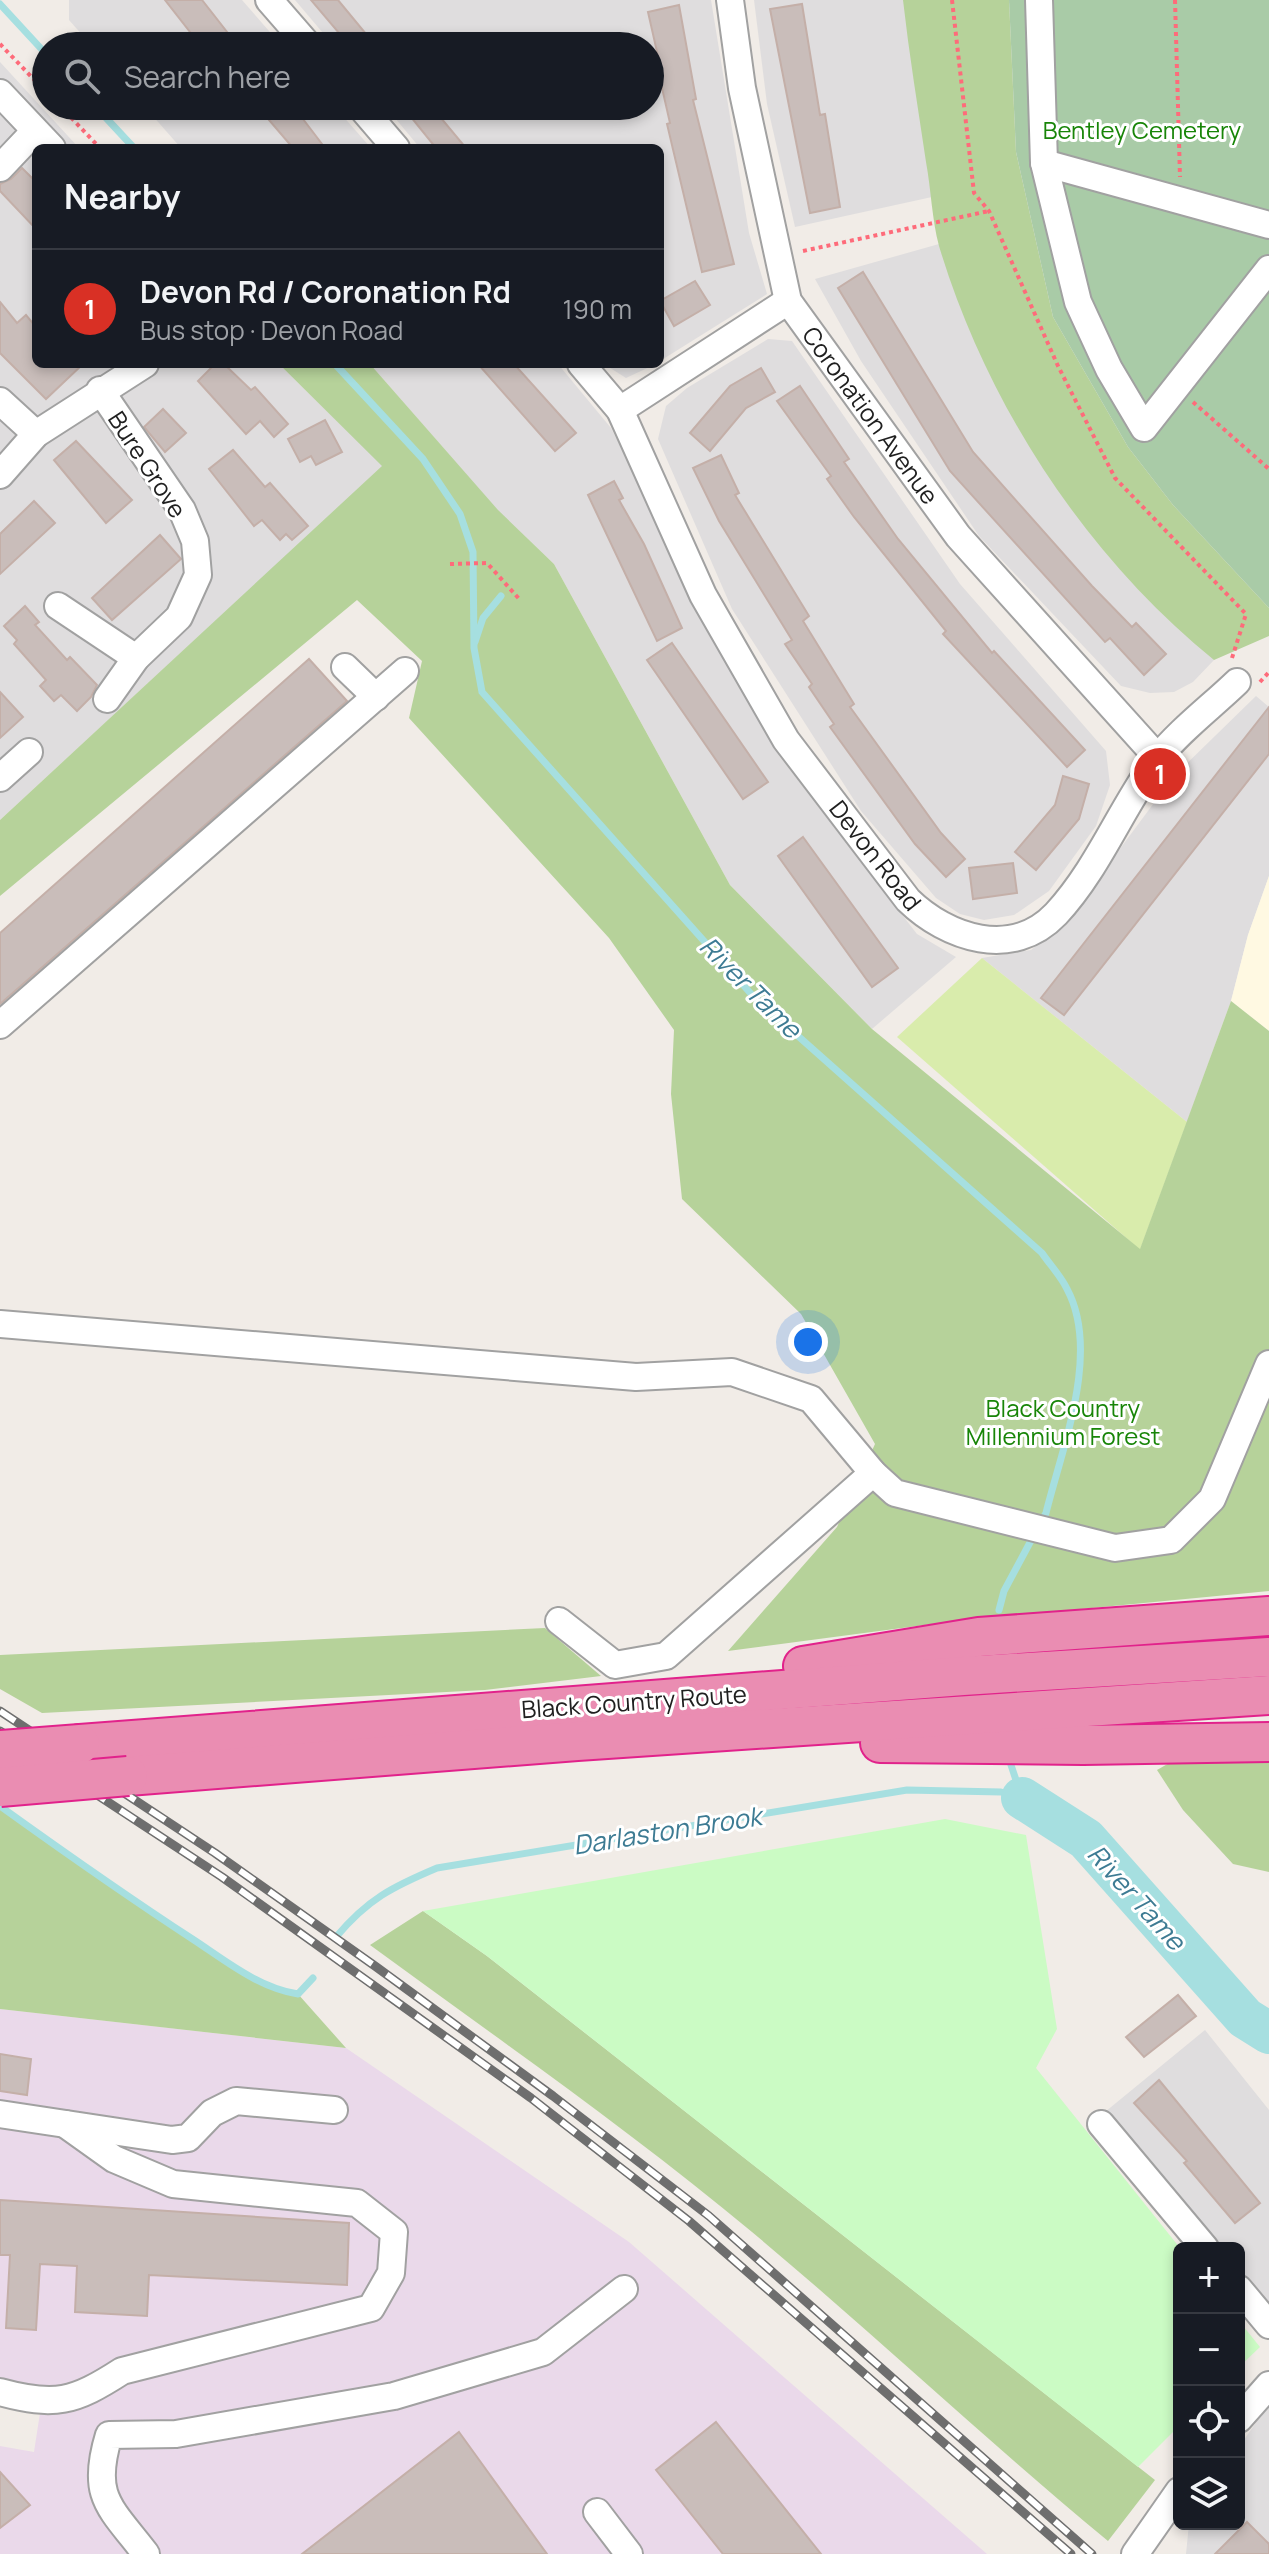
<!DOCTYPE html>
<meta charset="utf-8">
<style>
body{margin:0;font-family:Manrope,sans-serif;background:#20242c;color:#f1f3f6}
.controls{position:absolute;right:24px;bottom:24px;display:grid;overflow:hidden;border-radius:12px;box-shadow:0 4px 12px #0003}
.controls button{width:72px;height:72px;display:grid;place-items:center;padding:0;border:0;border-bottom:2px solid #363941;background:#171b24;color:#f1f3f6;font:40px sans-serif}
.you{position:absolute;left:808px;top:1342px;width:28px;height:28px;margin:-20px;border:6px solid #fff;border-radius:50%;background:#1a73e8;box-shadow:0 0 0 12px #1a73e833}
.badge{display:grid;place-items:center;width:52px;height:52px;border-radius:50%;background:#d93025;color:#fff;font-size:26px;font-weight:700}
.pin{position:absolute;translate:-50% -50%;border:4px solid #fff;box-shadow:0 2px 8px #0006}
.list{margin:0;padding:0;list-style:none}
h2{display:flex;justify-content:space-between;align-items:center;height:104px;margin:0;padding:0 32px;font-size:34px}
h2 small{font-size:26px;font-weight:400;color:#9ea1a6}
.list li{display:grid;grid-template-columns:52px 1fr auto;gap:24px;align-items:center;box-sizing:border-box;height:120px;padding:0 32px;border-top:2px solid #363941}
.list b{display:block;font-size:30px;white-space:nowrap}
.list p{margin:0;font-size:26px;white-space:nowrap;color:#9ea1a6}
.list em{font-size:26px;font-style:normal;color:#9ea1a6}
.icon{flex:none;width:44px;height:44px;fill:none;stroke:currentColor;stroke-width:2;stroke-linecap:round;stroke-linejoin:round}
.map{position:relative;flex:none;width:1269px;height:2554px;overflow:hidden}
.search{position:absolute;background:#171b24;box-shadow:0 4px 12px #0003;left:32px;top:32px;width:632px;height:88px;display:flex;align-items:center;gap:20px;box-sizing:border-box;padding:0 28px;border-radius:44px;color:#9ea1a6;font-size:30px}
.panel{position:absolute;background:#171b24;box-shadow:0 4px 12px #0003;left:32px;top:144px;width:632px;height:224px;border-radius:12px}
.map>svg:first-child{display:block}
</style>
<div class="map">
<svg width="1269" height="2554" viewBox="0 0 1269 2554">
<rect width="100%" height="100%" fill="#f1ece7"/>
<g fill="#dfddde">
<polygon points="69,0 242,0 282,46 92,46 69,20"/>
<polygon points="295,0 711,0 749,233 767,294 660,361 660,148 420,148 385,106 650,106 650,46 334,46"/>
<polygon points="754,0 920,0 932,197 795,227 767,104"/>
<polygon points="0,62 79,148 36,148 36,364 279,364 383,466 0,820"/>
<polygon points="144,106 334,106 371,148 181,148"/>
<polygon points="939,244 988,335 1214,660 1193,682 1174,692 1150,693 1121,686 979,536 861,361 815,279"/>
<polygon points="768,339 792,341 960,584 1106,751 1110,785 1096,826 1049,891 1014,915 984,920 960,914 936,898 861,811 732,609 658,439 666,406 687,388"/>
<polygon points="370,364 558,364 611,428 780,757 917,934 956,957 872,1029 730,885 554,564 498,511"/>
<polygon points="604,364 656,364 626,378"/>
<polygon points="1256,696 1269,707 1269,876 1248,935 1231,1001 1187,1122 982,958 1031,950 1067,920 1174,776"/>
<polygon points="1205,2030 1269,2110 1269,2303 1239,2268 1239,2248 1222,2248 1105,2112"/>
<polygon points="1269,2404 1269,2554 1186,2554 1189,2524 1239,2524 1239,2447"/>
</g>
<polygon fill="#ead9ea" points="0,2009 346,2048 629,2242 987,2554 0,2554 0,2446 34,2452 40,2413 0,2400"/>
<polygon fill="#fff9e2" points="1269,876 1269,1031 1231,1001 1248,935"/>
<polygon fill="#d9ecac" points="982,958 1187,1122 1140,1250 897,1037"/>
<g fill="#b6d29a">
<path d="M903 0H1009L1016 152 1053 317 1128 447 1173 505 1269 608V636L1214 660C1085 555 987 405 939 246 932 220 931 189 926 162 918 108 909 54 903 0Z"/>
<polygon points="279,364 370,364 498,510 554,564 730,885 872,1029 1140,1249 1231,1001 1269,1031 1269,1591 955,1621 728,1651 837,1527 875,1444 801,1314 682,1199 671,1094 674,1030 609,938 409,718 422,661 357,600 0,896 0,820 382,466"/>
<polygon points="545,1628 601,1676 485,1690 42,1713 0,1689 0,1655"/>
<polygon points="1269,1760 1269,1872 1233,1864 1183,1810 1157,1770 1171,1762"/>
<polygon points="0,1806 119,1892 249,1976 281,1991 298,1994 346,2048 0,2009"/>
<path d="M423 1911 487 1956 1155 2480 1108 2541C987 2441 873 2333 752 2232 630 2130 498 2039 370 1945Z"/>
</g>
<polygon fill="#a9cba7" points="1009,0 1269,0 1269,608 1173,505 1128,447 1053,317 1016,152"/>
<g fill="#cbfbc4">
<polygon points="945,1819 1026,1835 1057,2029 1036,2068 1180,2248 1179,2426 1138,2467 487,1956 423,1911"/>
<polygon points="1239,2321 1260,2347 1239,2367"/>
</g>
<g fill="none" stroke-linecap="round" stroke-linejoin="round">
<g stroke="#a6dfe0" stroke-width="7">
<polyline points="0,4 46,54"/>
<polyline points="95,106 134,148"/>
<path d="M335 364 423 459 460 514 473 552 474 648 482 692 753 996 1042 1253C1050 1265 1061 1276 1067 1289 1101 1352 1062 1448 1046 1513L1040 1524"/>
<polyline points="475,642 483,618 501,596"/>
<polyline points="999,1610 1004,1591 1034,1535"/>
<polyline points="1010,1762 1022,1798"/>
<path d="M0 1806C64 1852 128 1897 194 1940 226 1961 259 1988 298 1994L313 1978"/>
<path d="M336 1937C368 1899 392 1887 437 1868L907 1790 1001 1792 1022 1798"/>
</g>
<polyline stroke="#a6dfe0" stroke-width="42" points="1022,1798 1086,1839 1245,2018 1269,2033"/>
</g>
<g fill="#c9bdba" stroke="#c4afa8" stroke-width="2">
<polygon points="165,0 202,0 238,46 201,46"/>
<polygon points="311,0 338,0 376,46 350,46"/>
<polygon points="802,4 820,115 825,114 840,207 810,213 770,9"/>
<polygon points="679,5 696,99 693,100 734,264 702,272 667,124 670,123 657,66 660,65 648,12"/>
<polygon points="257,106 293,106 325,148 293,148"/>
<polygon points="402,106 431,106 466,148 436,148"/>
<polygon points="22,168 36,182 36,229 0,191 0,184 11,179"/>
<polygon points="863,272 973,452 1092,586 1132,627 1136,623 1166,654 1144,675 1110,638 1105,642 950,471 838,288"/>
<polygon points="695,281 710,305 674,326 660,301"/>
<polygon points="0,302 17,323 26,315 36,327 36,364 83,364 46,399 0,353"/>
<polygon points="215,364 224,364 251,390 255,387 288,424 274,437 260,421 246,434 198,381"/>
<polygon points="478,364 514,364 576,433 555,451"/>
<polygon points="761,368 775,392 746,408 710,451 690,433 730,386"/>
<polygon points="800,386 849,459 844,462 898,539 992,653 994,651 1085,750 1067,767 943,634 946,631 854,517 827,479 831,476 777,401"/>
<polygon points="163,409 186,433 165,452 144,427"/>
<polygon points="325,420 342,452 316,465 311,456 300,462 288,439"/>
<polygon points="76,441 132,500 106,523 54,460"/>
<polygon points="233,450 265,487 270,483 308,526 292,540 286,534 280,540 262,520 254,526 209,469"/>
<polygon points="721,455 739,493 735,495 809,616 803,621 854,704 850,707 941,833 965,859 946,877 915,844 830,727 834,724 809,687 812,684 785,644 792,640 719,521 693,468"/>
<polygon points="614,481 623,498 619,500 644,544 682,628 657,641 588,495"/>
<polygon points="34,501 55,523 0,574 0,534"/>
<polygon points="160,535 181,559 112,620 92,598"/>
<polygon points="25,606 39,622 35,625 67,660 70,657 97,685 91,697 77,711 61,695 54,701 40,686 46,680 14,644 17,640 4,626"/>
<polygon points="672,643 768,782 743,799 647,660"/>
<polygon points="309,659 347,701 0,1004 0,933"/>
<polygon points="0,692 23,717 0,738"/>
<polygon points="1269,707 1269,754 1064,1015 1041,998"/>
<polygon points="1063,776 1089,784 1079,819 1036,870 1015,852 1055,805"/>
<polygon points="803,837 898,968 872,987 778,856"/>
<polygon points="1013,863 1017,893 973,899 969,868"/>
<polygon points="1178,1995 1196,2016 1144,2057 1126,2037"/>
<polygon points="0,2054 31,2059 27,2095 0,2091"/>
<polygon points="1159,2080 1260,2203 1235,2223 1184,2163 1187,2161 1134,2103"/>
<polygon points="0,2200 349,2223 347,2285 149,2275 147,2316 75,2312 77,2266 40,2264 36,2330 6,2328 10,2255 0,2255"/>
<polygon points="716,2422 821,2554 723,2554 656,2470"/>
<polygon points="459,2432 547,2554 302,2554"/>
<polygon points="0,2472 30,2505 0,2528"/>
<polygon points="1247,2522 1269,2544 1269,2554 1215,2554"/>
</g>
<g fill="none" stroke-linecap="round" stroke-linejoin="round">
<g stroke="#a1a1a1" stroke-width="30">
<g id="minor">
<polyline points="269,0 309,46"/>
<polyline points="730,0 742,88 788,301 958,536 1158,758"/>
<polyline points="1039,0 1044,163 1078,302 1109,369 1144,428 1269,269"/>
<polyline points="0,93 52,148"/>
<polyline points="360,106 396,148"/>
<polyline points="1044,163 1269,225"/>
<polyline points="0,168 35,131"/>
<path d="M581 364 620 410 703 595 786 740 908 900C947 938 1012 960 1056 914 1098 869 1121 808 1157 759 1179 731 1211 707 1237 682"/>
<polyline points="100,390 182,510 195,541 198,575 179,617 136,658 107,699"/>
<polyline points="0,401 36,434"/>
<polyline points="620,410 788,301"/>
<polyline points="0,475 36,434 145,364"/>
<polyline points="58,606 136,658"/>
<polyline points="345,667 376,697"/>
<polyline points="0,778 29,752"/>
<polyline points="0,1025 405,671"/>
<polyline points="0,1324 636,1377 732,1372 811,1399 873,1473 895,1493 1115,1548 1171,1540 1212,1499 1269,1364"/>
<polyline points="559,1621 615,1665 666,1656 873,1473"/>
<polyline points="0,2114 172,2140 188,2138 212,2113 236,2101 334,2110"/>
<polyline points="1101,2124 1205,2248"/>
<polyline points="1239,2289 1269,2325"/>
<path d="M0 2392C55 2407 74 2402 122 2371L371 2308 391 2273 394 2232 357 2203 173 2184 114 2159 65 2124"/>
<polyline points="1239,2419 1269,2385"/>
<polyline points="597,2512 629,2554"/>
<path d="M146 2554C110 2507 90 2497 109 2435L176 2434 394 2396 543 2352 624 2289"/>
<polyline points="1135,2554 1179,2491"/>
</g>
</g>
<g stroke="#e1228b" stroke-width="42">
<g id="highway">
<polyline points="803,1666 979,1637 1269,1616"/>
<polyline points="880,1743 1083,1745 1269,1742"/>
<polyline points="80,1744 963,1676 1269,1657"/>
<polyline points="128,1776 577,1741 1269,1695"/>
</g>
</g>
<g stroke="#fe6b7a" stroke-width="4" stroke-dasharray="4 4" stroke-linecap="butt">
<polyline points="952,0 974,193 989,211 1058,366 1115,478 1246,614 1232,658"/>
<polyline points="1175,0 1180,177"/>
<polyline points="0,44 46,92"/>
<polyline points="60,106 100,148"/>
<polyline points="803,251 989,211"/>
<polyline points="1193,402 1269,469"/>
<polyline points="450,564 487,563 521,601"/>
<polyline points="1260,682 1269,672"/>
</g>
<use href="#minor" stroke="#fff" stroke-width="26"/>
<use href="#highway" stroke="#ea8db2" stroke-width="38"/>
<g stroke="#6e6e6e" stroke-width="9">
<g id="rail">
<polyline points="0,1711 215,1853 375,1966 553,2096 709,2216 1092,2554"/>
<polyline points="0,1731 222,1877 531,2098 689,2221 1071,2554"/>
</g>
</g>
<use href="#rail" stroke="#fff" stroke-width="6" stroke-dasharray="18" stroke-linecap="butt"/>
<g stroke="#e1228b" stroke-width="42" stroke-linecap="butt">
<g id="highway-bridge">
<polyline points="0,1750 80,1744"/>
<polyline points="0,1787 128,1776"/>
</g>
</g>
<use href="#highway-bridge" stroke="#ea8db2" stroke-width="38"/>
</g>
<g text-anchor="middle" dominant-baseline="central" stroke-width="6" stroke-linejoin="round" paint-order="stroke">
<g font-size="24" fill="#188508" stroke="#fff">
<text x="1142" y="129">Bentley Cemetery</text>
<text x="1063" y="1407">Black Country<tspan x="1063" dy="28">Millennium Forest</tspan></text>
</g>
<g font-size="24" fill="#202020" stroke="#fff">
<text transform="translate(871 415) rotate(54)">Coronation Avenue</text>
<text transform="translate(148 464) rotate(57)">Bure Grove</text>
<text transform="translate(876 855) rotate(52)">Devon Road</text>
<text transform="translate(634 1701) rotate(-4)">Black Country Route</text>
</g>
<g font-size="26" font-style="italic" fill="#3d7b93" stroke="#fff">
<text transform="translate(751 987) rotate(45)">River Tame</text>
<text transform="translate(667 1830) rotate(-9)">Darlaston Brook</text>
<text transform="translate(1137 1897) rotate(48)">River Tame</text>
</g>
</g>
</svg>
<div class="controls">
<button>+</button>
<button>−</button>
<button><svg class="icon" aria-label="locate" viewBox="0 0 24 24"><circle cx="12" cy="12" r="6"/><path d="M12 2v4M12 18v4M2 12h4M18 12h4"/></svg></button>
<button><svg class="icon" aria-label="layers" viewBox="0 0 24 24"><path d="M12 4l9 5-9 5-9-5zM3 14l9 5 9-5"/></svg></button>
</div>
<div class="you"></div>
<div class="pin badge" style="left:1160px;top:774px">1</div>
<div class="search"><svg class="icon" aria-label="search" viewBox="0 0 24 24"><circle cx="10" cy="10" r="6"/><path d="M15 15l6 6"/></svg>Search here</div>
<section class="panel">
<h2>Nearby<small></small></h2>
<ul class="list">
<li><span class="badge">1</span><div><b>Devon Rd / Coronation Rd</b><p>Bus stop · Devon Road</p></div><em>190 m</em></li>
</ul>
</section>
</div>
